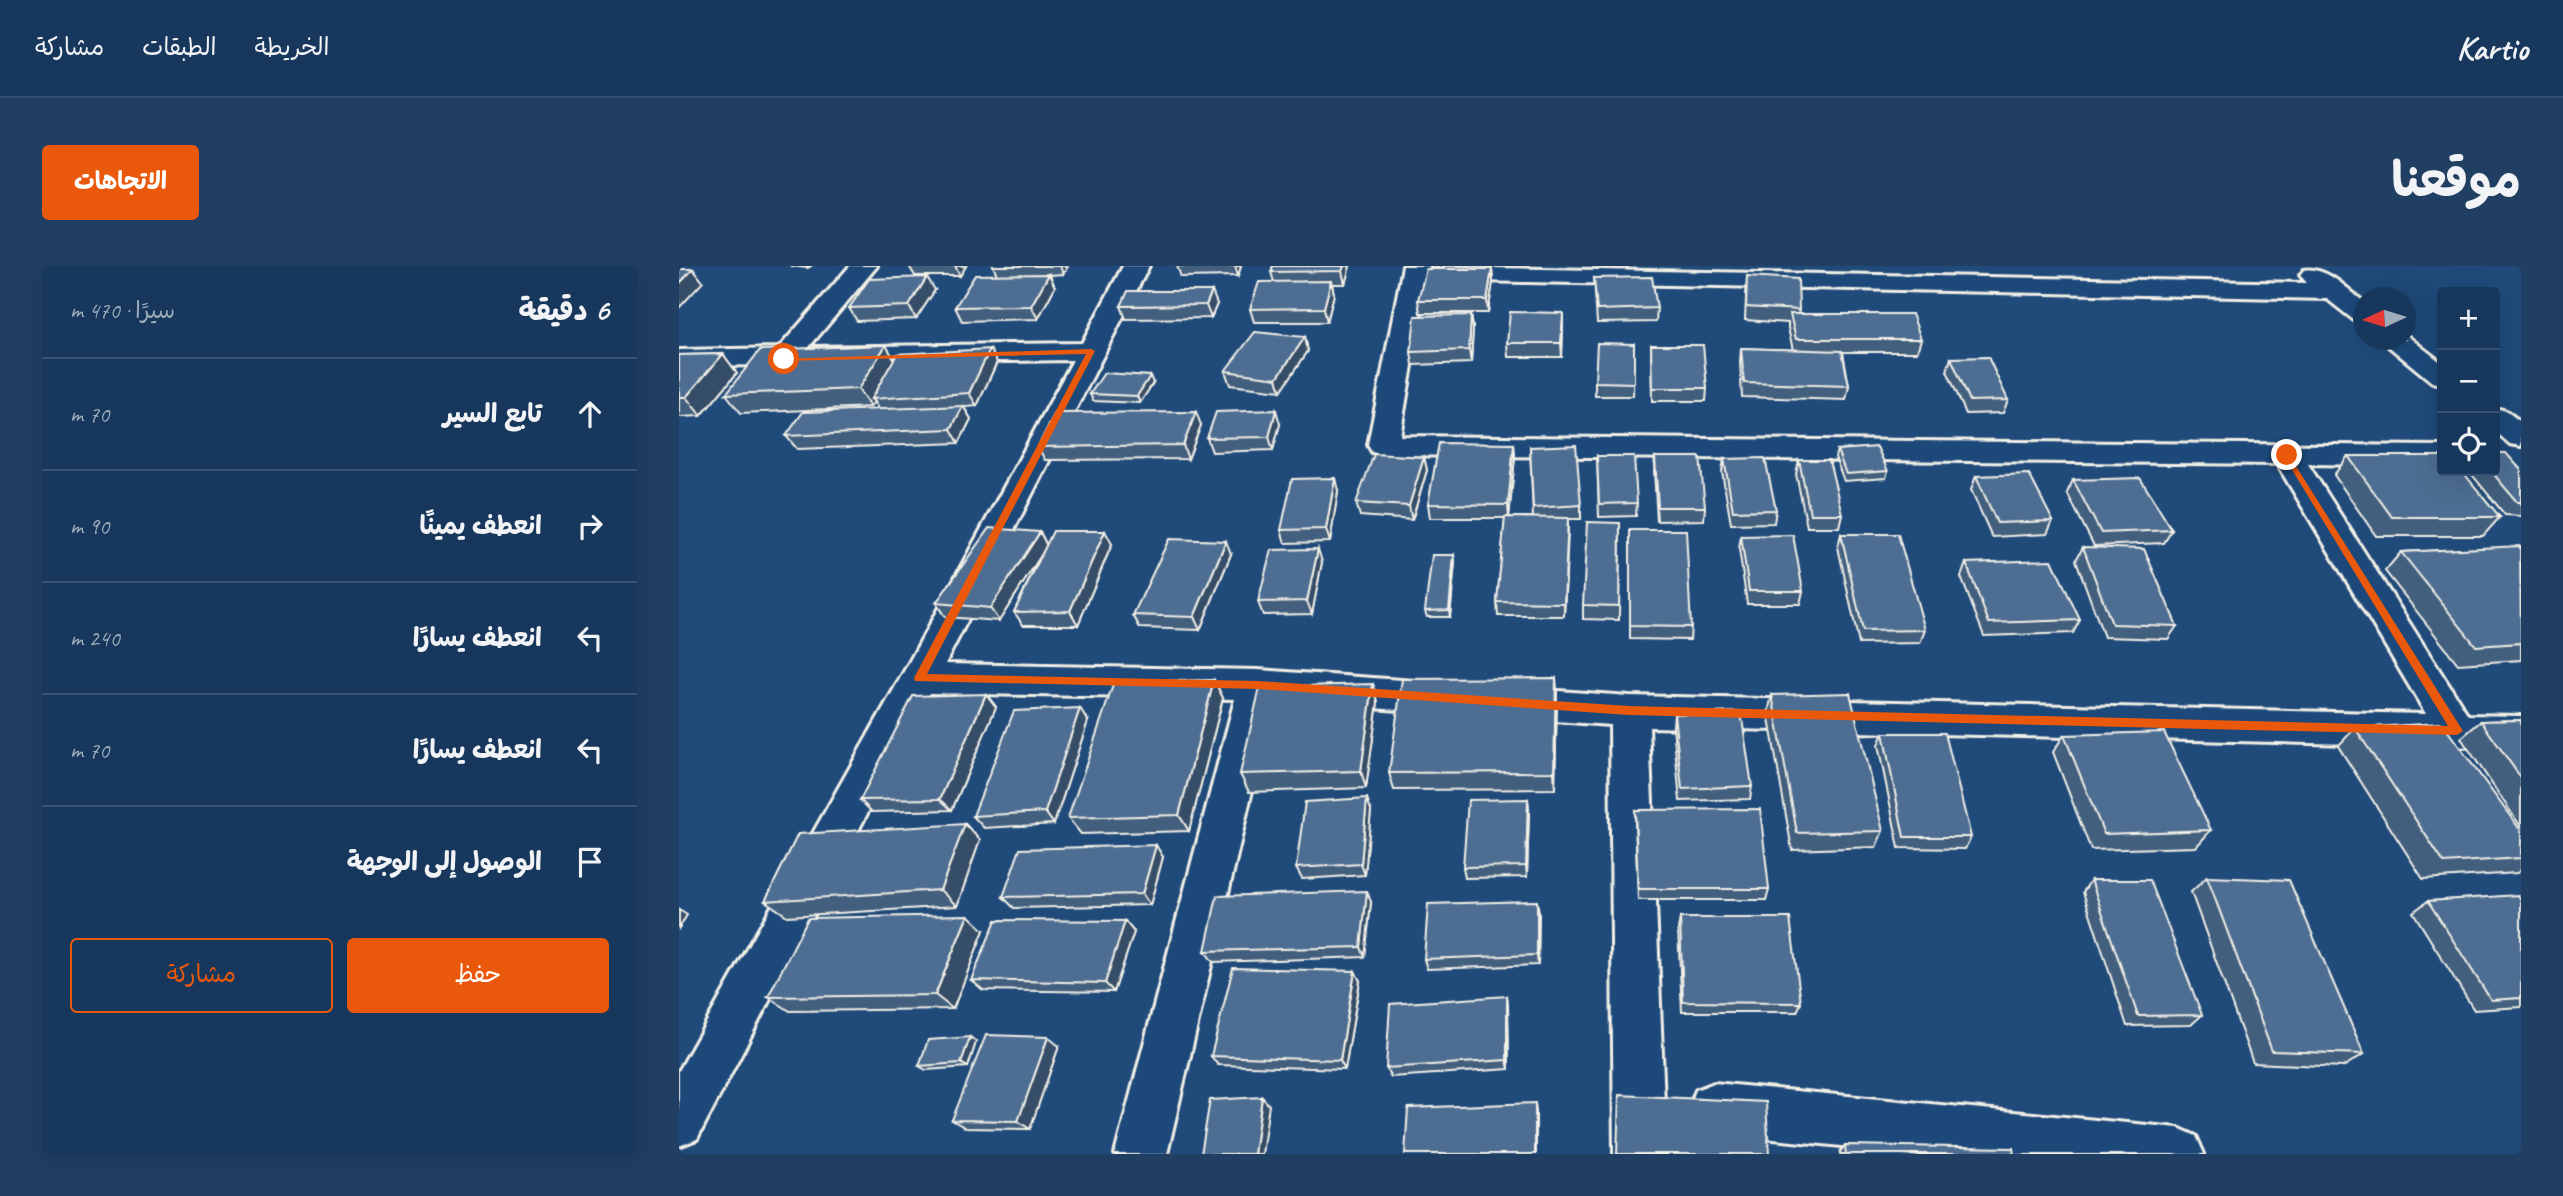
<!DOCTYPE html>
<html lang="ar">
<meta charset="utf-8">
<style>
body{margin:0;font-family:Caveat,"Playpen Sans Arabic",sans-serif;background:#203f62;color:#f1f3f6;direction:rtl}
.controls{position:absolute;right:21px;top:21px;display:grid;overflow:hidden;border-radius:7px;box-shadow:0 7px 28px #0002}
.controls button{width:63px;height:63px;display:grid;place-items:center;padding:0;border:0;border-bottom:2px solid #365272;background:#17385c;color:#f1f3f6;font:35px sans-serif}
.compass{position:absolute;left:1674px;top:21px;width:63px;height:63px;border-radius:50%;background:#17385c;box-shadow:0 7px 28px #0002;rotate:266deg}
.stop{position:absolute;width:21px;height:21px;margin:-16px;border:5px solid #ea580c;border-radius:50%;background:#fff}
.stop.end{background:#ea580c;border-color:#fff;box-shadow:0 2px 7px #0008}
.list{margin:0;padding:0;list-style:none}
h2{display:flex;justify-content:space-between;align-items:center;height:91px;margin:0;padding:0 28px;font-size:30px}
h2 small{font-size:23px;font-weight:400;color:#9eacbb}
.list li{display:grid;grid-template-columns:46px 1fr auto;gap:21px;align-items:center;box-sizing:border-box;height:112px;padding:0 28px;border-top:2px solid #365272}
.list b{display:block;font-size:26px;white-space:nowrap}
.list em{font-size:23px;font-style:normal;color:#9eacbb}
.actions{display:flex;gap:14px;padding:21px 28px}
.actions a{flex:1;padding:16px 0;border:2px solid #ea580c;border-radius:7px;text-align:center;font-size:24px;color:#ea580c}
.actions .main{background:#ea580c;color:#fff}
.icon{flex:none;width:38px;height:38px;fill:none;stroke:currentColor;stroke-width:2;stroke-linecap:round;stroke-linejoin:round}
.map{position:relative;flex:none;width:1842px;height:888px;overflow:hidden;direction:ltr;border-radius:7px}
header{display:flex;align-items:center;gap:42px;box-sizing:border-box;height:98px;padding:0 35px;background:#17385c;border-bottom:2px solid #365272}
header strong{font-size:33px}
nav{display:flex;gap:38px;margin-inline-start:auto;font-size:24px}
.intro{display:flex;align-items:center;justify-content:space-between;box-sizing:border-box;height:168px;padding:0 42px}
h1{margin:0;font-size:49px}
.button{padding:18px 32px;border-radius:7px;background:#ea580c;color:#fff;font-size:24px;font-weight:700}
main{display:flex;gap:42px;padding:0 42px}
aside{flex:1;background:#17385c;border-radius:7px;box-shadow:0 7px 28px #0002}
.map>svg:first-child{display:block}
</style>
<header>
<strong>Kartio</strong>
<nav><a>الخريطة</a><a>الطبقات</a><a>مشاركة</a></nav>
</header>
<div class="intro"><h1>موقعنا</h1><a class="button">الاتجاهات</a></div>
<main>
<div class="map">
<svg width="1842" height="888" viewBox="0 0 1842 888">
<rect width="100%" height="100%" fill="#1f4a7a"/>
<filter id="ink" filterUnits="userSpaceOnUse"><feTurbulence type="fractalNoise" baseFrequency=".0143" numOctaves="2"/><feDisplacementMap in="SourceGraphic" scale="14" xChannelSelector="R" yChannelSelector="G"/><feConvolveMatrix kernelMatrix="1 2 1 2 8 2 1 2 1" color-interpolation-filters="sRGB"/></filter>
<g filter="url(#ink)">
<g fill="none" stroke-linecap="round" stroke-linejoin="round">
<g stroke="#f4f1e8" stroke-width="6">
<g id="minor">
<polygon points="171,0 198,0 130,81 403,77 444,0 470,0 266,398 579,404 950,430 1747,448 1598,198 704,189 693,186 689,179 724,0 750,0 721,170 1763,180 1763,200 1629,198 1789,449 1842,450 1842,482 970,461 987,888 935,888 931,459 594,435 488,888 436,888 556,433 251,427 18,873 0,880 0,805 227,402 394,94 115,98 105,101 95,99 0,100 0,84 100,82"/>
<path d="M762 1 1628 17 1621 9 1625 4C1647 0 1668 23 1685 36V57L1676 55 1648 33 753 14 749 9 753 4Z"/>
<polygon points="1727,69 1763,97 1763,119 1753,116 1702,74 1727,74"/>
<polygon points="1816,142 1827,145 1842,156 1842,180 1831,178 1816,165"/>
<polygon points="1035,817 1499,862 1517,870 1525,888 1242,888 1035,867 1017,860 1010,842 1017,824"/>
</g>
</g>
<use href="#minor" fill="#1f4a7a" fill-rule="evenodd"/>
</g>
<g fill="#425f7e" stroke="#f4f1e8" stroke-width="2">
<polygon points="111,0 132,0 129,2"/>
<polygon points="230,0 287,0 281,10 236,10"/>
<polygon points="314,0 389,0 384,8 371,9 376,21 359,53 283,55 276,41 318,9"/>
<polygon points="498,0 562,0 559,10 502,11"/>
<polygon points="594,0 671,0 666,18 653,18 655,28 648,56 575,56 571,43 595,16 592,6"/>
<polygon points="813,3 814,16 809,47 741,47 739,34"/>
<polygon points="1068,10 1120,44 1119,48 1242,73 1238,86 1164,86 1170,120 1167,134 1063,131 1061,96 1062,82 1114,84 1109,62 1109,57 1066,54"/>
<polygon points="915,12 978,42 977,56 918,57"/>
<polygon points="256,24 237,53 178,55 170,42"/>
<polygon points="538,38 532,52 447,53 442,40"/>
<polygon points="792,49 794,62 792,97 734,99 732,86"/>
<polygon points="884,60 883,91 829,91 828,77"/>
<polygon points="626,71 629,85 602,125 551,119 546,105"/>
<polygon points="955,78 954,130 916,130 916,116"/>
<polygon points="972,79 1028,122 1027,135 973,135"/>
<polygon points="44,88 58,107 22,150 0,151 0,89"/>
<polygon points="1272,92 1329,134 1324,147 1287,148 1268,105"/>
<polygon points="215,93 318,96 298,140 285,141 292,153 280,177 118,183 107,170 199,143 195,136 191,141 62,147 47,128"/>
<polygon points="474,117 461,137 414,135 411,128"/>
<polygon points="601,158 594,184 533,186 528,172"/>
<polygon points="522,159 509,193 366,194 359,181"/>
<polygon points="835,178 836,191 830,251 854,251 851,181 902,239 902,253 889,253 885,350 819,350 818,336 826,252 751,252 749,238"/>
<polygon points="1158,184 1209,205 1207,212 1165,215 1156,191"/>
<polygon points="918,190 958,237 957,250 920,251"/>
<polygon points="1669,190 1821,251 1804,270 1697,270 1655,209"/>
<polygon points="745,191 748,204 733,254 681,250 677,237"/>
<polygon points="976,191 1026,241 1025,254 978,255 975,205"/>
<polygon points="1045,193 1097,244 1095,257 1052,258 1043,206"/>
<polygon points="1120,194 1163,248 1160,261 1128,261 1117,208"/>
<polygon points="1790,205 1842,205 1842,250 1826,249"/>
<polygon points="1297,210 1374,255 1368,268 1313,271 1292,224"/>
<polygon points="1394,214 1493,264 1485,277 1415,280 1388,227"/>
<polygon points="659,225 651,276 606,277 602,264"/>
<polygon points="941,257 940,354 904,353 904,339"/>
<polygon points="361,266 367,278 433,278 399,359 344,359 335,346 361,291 320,355 266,351 257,337"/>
<polygon points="1162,268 1246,364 1241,377 1180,378 1159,281"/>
<polygon points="1062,270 1124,325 1121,338 1068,338 1060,283"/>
<polygon points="951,277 1012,361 1011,374 951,373"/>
<polygon points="1404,281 1498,360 1489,373 1425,371 1397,294"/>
<polygon points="1842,281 1842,394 1779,398 1706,305 1722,286"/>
<polygon points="552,288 521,364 461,362 454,349"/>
<polygon points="775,289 776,296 771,351 748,351 746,345"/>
<polygon points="643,296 633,348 584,349 579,336"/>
<polygon points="1287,297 1401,354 1394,367 1305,370 1282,311"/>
<polygon points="877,412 878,430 876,523 715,524 710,507"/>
<polygon points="535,414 544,432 510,565 402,568 389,552"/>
<polygon points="694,418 699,436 687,522 570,526 561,508"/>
<polygon points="307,428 317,441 273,544 193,546 181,534"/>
<polygon points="1093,429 1204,565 1197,581 1113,584 1089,447"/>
<polygon points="995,448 1073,520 1071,533 1001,535 994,460"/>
<polygon points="1842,454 1842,561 1782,472 1802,455"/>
<polygon points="409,455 375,558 305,562 294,550"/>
<polygon points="1676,462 1842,565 1842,604 1838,607 1744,613 1659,480"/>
<polygon points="1204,467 1292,571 1286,583 1220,582 1199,479"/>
<polygon points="1385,469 1532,564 1517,581 1412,584 1374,486"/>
<polygon points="849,533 850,545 848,611 786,612 784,601"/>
<polygon points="692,544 686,609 623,613 617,602"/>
<polygon points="956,544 1090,623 1087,634 959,634 956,556"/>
<polygon points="286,558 301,574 278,640 108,650 86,635"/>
<polygon points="484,591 471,639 335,642 324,631"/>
<polygon points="1528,611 1685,788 1664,801 1574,797 1512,626"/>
<polygon points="1412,614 1523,749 1512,759 1448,760 1404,626"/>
<polygon points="1842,634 1842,741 1795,744 1734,646 1749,635"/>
<polygon points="692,636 686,691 534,696 526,685"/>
<polygon points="860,646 859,699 748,703 745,693"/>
<polygon points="1001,652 1122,737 1118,746 1003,746 999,663"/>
<polygon points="305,664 274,743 111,745 89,731"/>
<polygon points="455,666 435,726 304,724 292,714"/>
<polygon points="681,715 666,803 539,799 532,790"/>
<polygon points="828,730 829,740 830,803 712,811 707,802"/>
<polygon points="291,771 297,776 289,801 247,804 240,800"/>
<polygon points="380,780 351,863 287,862 273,854"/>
<polygon points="1166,879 1335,888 1161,888 1161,886"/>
</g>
<g fill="#364d66" stroke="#f4f1e8" stroke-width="2">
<polygon points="276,0 287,0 281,10"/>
<polygon points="381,0 389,0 384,8"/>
<polygon points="556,0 562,0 559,10"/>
<polygon points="665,0 671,0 666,18 663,5"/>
<polygon points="14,3 24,16 0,42 0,18"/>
<polygon points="813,3 814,16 809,47 808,34"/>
<polygon points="370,8 376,21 359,53 352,40"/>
<polygon points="248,11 256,24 237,53 230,40"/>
<polygon points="652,15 655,28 648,56 645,42"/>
<polygon points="533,25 538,38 532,52 527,39"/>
<polygon points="884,47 884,60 883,91 882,77"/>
<polygon points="792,49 794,62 792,97 790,84"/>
<polygon points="626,71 629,85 602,125 598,112"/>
<polygon points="207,79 218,98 192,133 195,136 191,141 179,123"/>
<polygon points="311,83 318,96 298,140 290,127"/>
<polygon points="44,88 58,107 22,150 7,131"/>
<polygon points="471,110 474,117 461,137 458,130"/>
<polygon points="284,140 292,153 280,177 272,163"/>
<polygon points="597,144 601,158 594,184 590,171"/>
<polygon points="517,146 522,159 509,193 504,179"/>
<polygon points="835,178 836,191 830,252 829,239"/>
<polygon points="745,191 748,204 733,254 730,240"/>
<polygon points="656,212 659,225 651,276 647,263"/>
<polygon points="889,252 889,265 885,350 885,337"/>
<polygon points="426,265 433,278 399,359 391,345"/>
<polygon points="361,266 368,280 320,355 311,342"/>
<polygon points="547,275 552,288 521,364 515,351"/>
<polygon points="639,283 643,296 633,348 628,335"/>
<polygon points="775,289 776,296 771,351 770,344"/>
<polygon points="877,412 878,430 876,523 875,506"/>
<polygon points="535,414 544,432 510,565 500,549"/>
<polygon points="694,418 699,436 687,522 682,505"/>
<polygon points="307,428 317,441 273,544 261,533"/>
<polygon points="401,442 409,455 375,558 366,546"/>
<polygon points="688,532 692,544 686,609 682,598"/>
<polygon points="849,533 850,545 848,611 847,600"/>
<polygon points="286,558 301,574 278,640 261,624"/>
<polygon points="477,579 484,591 471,639 463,628"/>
<polygon points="688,625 692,636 686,691 682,681"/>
<polygon points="858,635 860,646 859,699 858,689"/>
<polygon points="0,644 8,649 0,662"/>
<polygon points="289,649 305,664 274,743 256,729"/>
<polygon points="446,655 455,666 435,726 426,717"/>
<polygon points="676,705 681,715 666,803 661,794"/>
<polygon points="828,730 829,740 830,803 828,794"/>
<polygon points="291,771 297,776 289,801 282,797"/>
<polygon points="369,771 380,780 351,863 339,855"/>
<polygon points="583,831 590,839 583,888 575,888"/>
<polygon points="856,837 857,845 857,888 856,888"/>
</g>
<g fill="#4d6e92" stroke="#f4f1e8" stroke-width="2">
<polygon points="594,0 665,0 663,5 592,6"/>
<polygon points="0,3 14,3 0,18"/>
<polygon points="747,3 813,3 808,34 739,34"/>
<polygon points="370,8 352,40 276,41 296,9"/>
<polygon points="1068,10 1119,13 1120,44 1067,41"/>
<polygon points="248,11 230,40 170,42 190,13"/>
<polygon points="973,11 978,42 918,44 915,12"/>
<polygon points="652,15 645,42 571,43 580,16"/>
<polygon points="449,25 533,25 527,39 442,40"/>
<polygon points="831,46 884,47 882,77 828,77"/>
<polygon points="1111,48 1233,48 1242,73 1117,73"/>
<polygon points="792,49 790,84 732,86 736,50"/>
<polygon points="576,66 626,71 598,112 546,105"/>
<polygon points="918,77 955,78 955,117 916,116"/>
<polygon points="207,79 179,123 47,128 81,84"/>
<polygon points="972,79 1024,79 1028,122 973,122"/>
<polygon points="1062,82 1163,85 1170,120 1065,117"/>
<polygon points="311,83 290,127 192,133 218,88"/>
<polygon points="44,88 7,131 0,131 0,89"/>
<polygon points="1309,91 1329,134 1291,135 1272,92"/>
<polygon points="425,107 471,110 458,130 411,128"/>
<polygon points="284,140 272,163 107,170 124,146"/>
<polygon points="597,144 590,171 528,172 537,146"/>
<polygon points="517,146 504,179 359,181 376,147"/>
<polygon points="760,177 835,178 829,239 749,238"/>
<polygon points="897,179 902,239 854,242 851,181"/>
<polygon points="1198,181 1209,205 1167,208 1158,184"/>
<polygon points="1816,187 1827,187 1842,204 1842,236 1838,236 1812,205 1816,205"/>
<polygon points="695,188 745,191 730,240 677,237"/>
<polygon points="918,190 955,190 958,237 920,238"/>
<polygon points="1669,190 1763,190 1763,205 1783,205 1821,251 1713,251"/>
<polygon points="976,191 1021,191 1026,241 979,241"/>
<polygon points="1086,192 1097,244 1054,245 1045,193"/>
<polygon points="1120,194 1150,194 1163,248 1131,248"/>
<polygon points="1350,208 1374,255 1318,257 1297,210"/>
<polygon points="656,212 647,263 602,264 613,213"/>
<polygon points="1461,212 1493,264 1422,267 1394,214"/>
<polygon points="826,251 889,252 885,337 818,336"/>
<polygon points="908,256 941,257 940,340 904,339"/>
<polygon points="310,262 361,266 311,342 257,337"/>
<polygon points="951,264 1007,264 1012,361 951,360"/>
<polygon points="374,265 426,265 391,345 335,346"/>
<polygon points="1162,268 1219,268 1246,364 1184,365"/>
<polygon points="1114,269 1124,325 1070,325 1062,270"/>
<polygon points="490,273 547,275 515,351 454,349"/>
<polygon points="1841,280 1842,377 1797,380 1722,286"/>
<polygon points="1404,281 1465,283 1498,360 1433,358"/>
<polygon points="639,283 628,335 579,336 592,284"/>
<polygon points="753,289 775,289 770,344 746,345"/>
<polygon points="1373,294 1401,354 1310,357 1287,297"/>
<polygon points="877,412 875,506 710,507 723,413"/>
<polygon points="535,414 500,549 389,552 435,416"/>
<polygon points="694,418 682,505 561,508 581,421"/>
<polygon points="1171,427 1204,565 1118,567 1093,429"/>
<polygon points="307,428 261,533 181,534 234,430"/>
<polygon points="401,442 366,546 294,550 335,445"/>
<polygon points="1062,446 1073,520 1003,523 995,448"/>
<polygon points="1842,454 1842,512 1802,455"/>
<polygon points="1763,457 1842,565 1842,592 1765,597 1676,462"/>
<polygon points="1485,466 1532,564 1425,568 1385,469"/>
<polygon points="1204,467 1266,467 1292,571 1225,571"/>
<polygon points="688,532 682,598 617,602 626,536"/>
<polygon points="849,533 847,600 784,601 789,534"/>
<polygon points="1081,543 1090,623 959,623 956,544"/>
<polygon points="286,558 261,624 86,635 119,568"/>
<polygon points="477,579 463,628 324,631 341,583"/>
<polygon points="1528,611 1610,614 1685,788 1593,785"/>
<polygon points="1412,614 1471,614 1523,749 1459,750"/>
<polygon points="688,625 682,681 526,685 538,630"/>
<polygon points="1839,629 1842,634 1842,732 1812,734 1749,635"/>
<polygon points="858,635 858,689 745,693 749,638"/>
<polygon points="289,649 256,729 89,731 129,652"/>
<polygon points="1001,652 1111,652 1122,737 1004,736"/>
<polygon points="317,654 446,655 426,717 292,714"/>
<polygon points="554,702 676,705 661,794 532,790"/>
<polygon points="828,730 828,794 707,802 711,738"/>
<polygon points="307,769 369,771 339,855 273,854"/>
<polygon points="291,771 282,797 240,800 249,774"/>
<polygon points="940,829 1087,836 1090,888 938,888"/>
<polygon points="583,831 575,888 522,888 531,834"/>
<polygon points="856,837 856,888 726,888 729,842"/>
<polygon points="1166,879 1334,882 1335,888 1167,888"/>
</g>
</g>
<polygon fill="#ea580c" points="412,83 416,85 248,408 579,415 950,440 1769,460 1604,189 1608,186 1784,465 1778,469 950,449 579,423 236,415 235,412 407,88 105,95 101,93"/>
</svg>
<div class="controls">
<button>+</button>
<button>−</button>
<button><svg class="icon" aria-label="locate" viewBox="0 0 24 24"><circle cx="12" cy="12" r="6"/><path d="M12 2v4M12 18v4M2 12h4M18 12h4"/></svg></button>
</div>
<svg class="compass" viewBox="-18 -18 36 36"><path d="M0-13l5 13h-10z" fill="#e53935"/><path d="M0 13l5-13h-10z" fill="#9eacbb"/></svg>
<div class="stop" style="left:105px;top:93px"></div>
<div class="stop end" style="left:1608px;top:189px"></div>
</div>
<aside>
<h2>6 دقيقة<small>سيرًا · 470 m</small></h2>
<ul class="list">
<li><svg class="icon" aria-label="ahead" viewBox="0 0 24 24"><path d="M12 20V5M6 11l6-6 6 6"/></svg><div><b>تابع السير</b></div><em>70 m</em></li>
<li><svg class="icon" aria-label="right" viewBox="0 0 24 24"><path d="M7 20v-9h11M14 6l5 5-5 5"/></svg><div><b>انعطف يمينًا</b></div><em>90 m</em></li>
<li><svg class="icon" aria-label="left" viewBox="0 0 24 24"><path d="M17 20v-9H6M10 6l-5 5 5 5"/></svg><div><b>انعطف يسارًا</b></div><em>240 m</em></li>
<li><svg class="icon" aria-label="left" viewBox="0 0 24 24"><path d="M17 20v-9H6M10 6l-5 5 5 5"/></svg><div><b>انعطف يسارًا</b></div><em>70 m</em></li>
<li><svg class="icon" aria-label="arrive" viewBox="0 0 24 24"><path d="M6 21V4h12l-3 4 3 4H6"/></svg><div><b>الوصول إلى الوجهة</b></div></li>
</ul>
<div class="actions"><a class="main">حفظ</a><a>مشاركة</a></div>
</aside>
</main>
